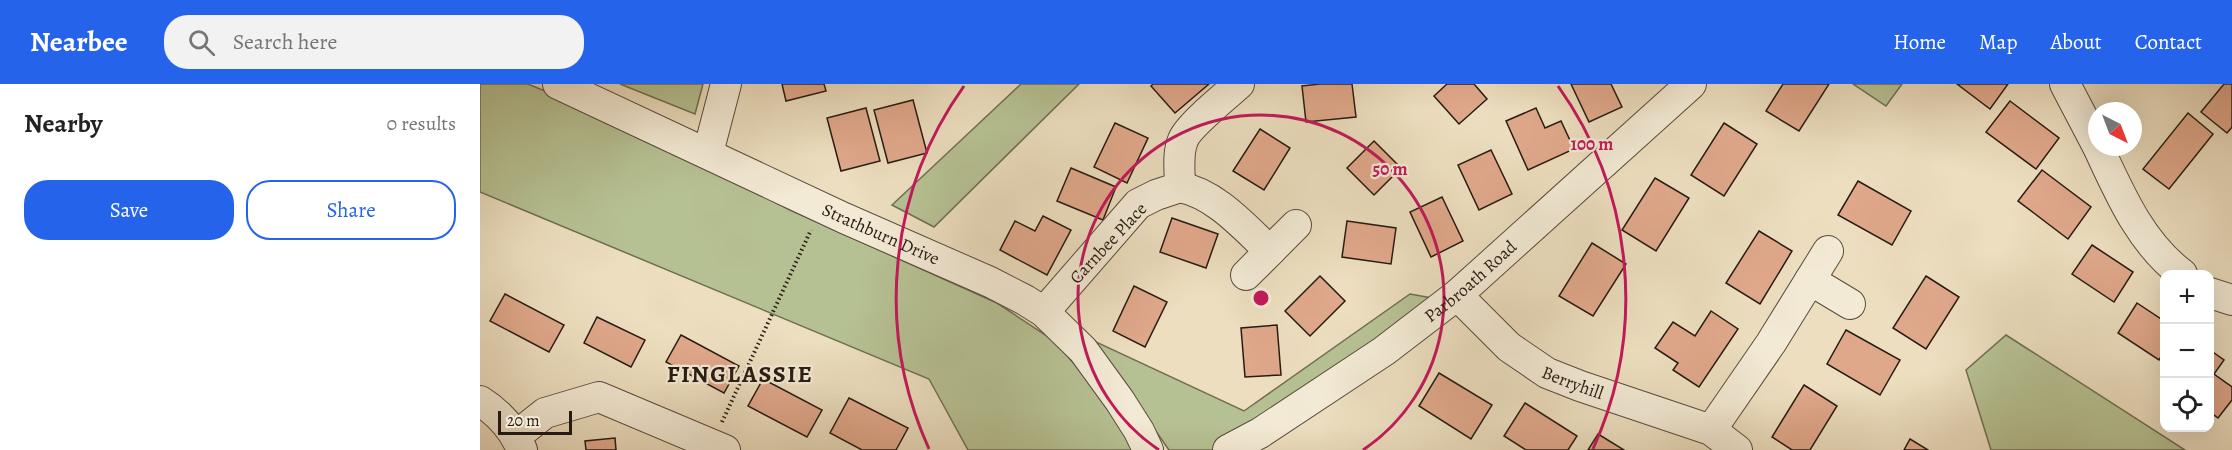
<!DOCTYPE html>
<meta charset="utf-8">
<style>
body{margin:0;font-family:Alegreya,serif;background:#f2f2f2;color:#222}
.controls{position:absolute;right:18px;bottom:18px;display:grid;overflow:hidden;border-radius:12px;box-shadow:0 6px 24px #0002}
.controls button{width:54px;height:54px;display:grid;place-items:center;padding:0;border:0;border-bottom:2px solid #e0e0e0;background:#fff;color:#222;font:30px sans-serif}
.compass{position:absolute;left:1608px;top:18px;width:54px;height:54px;border-radius:50%;background:#fff;box-shadow:0 6px 24px #0002;rotate:138deg}
.scale{position:absolute;left:18px;bottom:15px;width:74px;box-sizing:border-box;padding-left:6px;border:3px solid #281b13;border-top:0;font-size:16px;line-height:21px;white-space:nowrap;color:#281b13;-webkit-text-stroke:4px #f3ead5;paint-order:stroke}
.list{margin:0;padding:0;list-style:none}
h2{display:flex;justify-content:space-between;align-items:center;height:78px;margin:0;padding:0 24px;font-size:26px}
h2 small{font-size:20px;font-weight:400;color:#767676}
.actions{display:flex;gap:12px;padding:18px 24px}
.actions a{flex:1;padding:14px 0;border:2px solid #2563eb;border-radius:24px;text-align:center;font-size:21px;color:#2563eb}
.actions .main{background:#2563eb;color:#fff}
.icon{flex:none;width:33px;height:33px;fill:none;stroke:currentColor;stroke-width:2;stroke-linecap:round;stroke-linejoin:round}
.map{position:relative;flex:none;width:1752px;height:366px;overflow:hidden}
header{display:flex;align-items:center;gap:36px;box-sizing:border-box;height:84px;padding:0 30px;background:#2563eb;color:#fff}
header strong{font-size:28px}
nav{display:flex;gap:33px;margin-inline-start:auto;font-size:21px}
.search{width:420px;height:54px;background:#f2f2f2;display:flex;align-items:center;gap:15px;box-sizing:border-box;padding:0 21px;border-radius:24px;color:#767676;font-size:22px}
main{display:flex}
aside{flex:1;background:#fff}
.map>svg:first-child{display:block}
</style>
<header>
<strong>Nearbee</strong>
<div class="search"><svg class="icon" aria-label="search" viewBox="0 0 24 24"><circle cx="10" cy="10" r="6"/><path d="M15 15l6 6"/></svg>Search here</div>
<nav><a>Home</a><a>Map</a><a>About</a><a>Contact</a></nav>
</header>
<main>
<aside>
<h2>Nearby<small>0 results</small></h2>
<ul class="list">
</ul>
<div class="actions"><a class="main">Save</a><a>Share</a></div>
</aside>
<div class="map">
<svg width="1752" height="366" viewBox="0 0 1752 366">
<rect width="100%" height="100%" fill="#ecdebf"/>
<filter id="stains"><feTurbulence type="fractalNoise" baseFrequency=".00333" numOctaves="4"/><feColorMatrix values="0 0 0 0 .2 0 0 0 0 .09 0 0 0 0 .02 0 0 0 .5 -.17"/></filter>
<radialGradient id="worn" r=".72"><stop offset=".6" stop-color="#630" stop-opacity="0"/><stop offset="1" stop-color="#630" stop-opacity=".3"/></radialGradient>
<g fill="#b6c193" stroke="#6f6e53" stroke-width="1.5">
<polygon points="0,0 48,0 123,31 310,126 517,219 573,256 629,319 652,366 488,366 449,295 0,108"/>
<polygon points="140,0 223,0 215,30"/>
<polygon points="541,0 599,0 454,143 412,121"/>
<polygon points="1373,0 1422,0 1406,22"/>
<polygon points="930,210 952,214 914,245 733,366 689,366 612,256 764,327"/>
<polygon points="1526,251 1705,366 1511,366 1486,286"/>
</g>
<g fill="#e0a88b" stroke="#281b13" stroke-width="1.5">
<polygon points="302,0 344,0 346,7 306,17"/>
<polygon points="673,0 729,0 695,29 671,2"/>
<polygon points="840,0 872,0 876,33 826,38 822,2"/>
<polygon points="967,0 994,0 1007,15 979,40 954,12"/>
<polygon points="1091,0 1131,0 1142,23 1109,38"/>
<polygon points="1303,0 1349,0 1319,47 1286,27"/>
<polygon points="1477,0 1528,0 1510,25"/>
<polygon points="1744,0 1752,0 1752,43 1747,49 1721,28"/>
<polygon points="433,16 447,69 408,79 394,26"/>
<polygon points="1530,17 1579,54 1556,85 1506,48"/>
<polygon points="386,24 400,77 361,87 347,34"/>
<polygon points="1056,24 1065,44 1081,37 1094,65 1048,86 1026,37"/>
<polygon points="1708,29 1733,50 1689,105 1663,85"/>
<polygon points="635,39 668,54 647,99 614,83"/>
<polygon points="1244,39 1277,60 1244,112 1211,91"/>
<polygon points="780,45 810,64 784,106 753,87"/>
<polygon points="894,57 921,84 894,111 867,84"/>
<polygon points="1011,66 1032,110 999,126 978,81"/>
<polygon points="591,84 636,103 623,136 577,117"/>
<polygon points="1562,86 1611,123 1588,155 1538,117"/>
<polygon points="1175,94 1209,114 1176,167 1142,146"/>
<polygon points="1378,97 1431,127 1412,161 1358,131"/>
<polygon points="962,113 983,157 951,173 930,128"/>
<polygon points="563,132 591,146 567,191 520,166 535,137 555,147"/>
<polygon points="692,134 738,150 726,184 680,168"/>
<polygon points="867,137 916,144 911,180 862,173"/>
<polygon points="1279,147 1312,167 1280,220 1246,199"/>
<polygon points="1112,159 1146,180 1113,232 1079,212"/>
<polygon points="1612,161 1653,188 1634,218 1592,190"/>
<polygon points="840,192 865,217 830,252 805,227"/>
<polygon points="1446,192 1479,213 1446,265 1413,244"/>
<polygon points="654,202 687,218 665,263 633,247"/>
<polygon points="25,210 84,241 69,268 10,237"/>
<polygon points="1657,219 1684,237 1684,268 1679,276 1638,249"/>
<polygon points="1231,227 1258,245 1219,303 1193,286 1198,279 1175,264 1193,238 1215,252"/>
<polygon points="117,233 165,256 151,283 104,259"/>
<polygon points="797,241 801,291 765,293 761,244"/>
<polygon points="1366,246 1420,276 1400,311 1347,280"/>
<polygon points="201,251 259,282 244,309 186,278"/>
<polygon points="1730,266 1744,276 1734,290 1752,303 1752,316 1738,334 1730,328"/>
<polygon points="959,289 1012,321 991,355 939,322"/>
<polygon points="283,295 342,326 327,353 268,322"/>
<polygon points="1324,301 1357,322 1330,366 1312,366 1292,353"/>
<polygon points="369,314 428,344 416,366 382,366 350,349"/>
<polygon points="1045,319 1097,352 1088,366 1046,366 1024,352"/>
<polygon points="1118,350 1144,366 1108,366"/>
<polygon points="135,354 136,366 106,366 105,357"/>
<polygon points="1430,355 1448,366 1424,366"/>
</g>
<g fill="none" stroke-linecap="round" stroke-linejoin="round">
<g stroke="#594c3e" stroke-width="32">
<g id="street">
<path id="s1" d="M78 0 364 134 510 198 545 216 564 228 603 266 640 317 659 347 668 366"/>
<polyline points="1585,0 1617,61"/>
<path d="M1618 63C1640 110 1660 158 1702 190"/>
<polyline points="228,69 246,0"/>
<path d="M700 103C736 110 764 143 790 167"/>
<polyline points="766,191 816,141"/>
<polyline points="1330,196 1370,220"/>
<polyline points="1730,209 1752,216"/>
<path id="s2" d="M977 211 1029 263 1067 289 1100 302 1231 346 1257 366"/>
<path d="M564 228 658 120 676 111 700 103C700 89 697 70 703 56 708 42 747 11 759 0"/>
<path d="M0 317C19 329 34 346 42 366"/>
<polyline points="1231,346 1291,259 1348,167"/>
<polyline points="36,352 65,329 119,313 245,366"/>
<path id="s3" d="M748 366 780 349 904 267 977 211 1211 0"/>
</g>
</g>
<polyline stroke="#281b13" stroke-width="4" stroke-dasharray="1.5 3" stroke-linecap="butt" points="242,338 331,146"/>
<use href="#street" stroke="#f3ead5" stroke-width="30"/>
</g>
<g fill="none" stroke="#c2185b" stroke-width="3">
<path d="M679 366A183 183 0 1 1 883 366"/>
<path d="M449 365A365 365 0 0 1 484 2M1078 2A365 365 0 0 1 1113 365"/>
</g>
<g text-anchor="middle" dominant-baseline="central" stroke-width="4.5" stroke-linejoin="round" paint-order="stroke">
<g font-size="18" fill="#281b13" stroke="#f3ead5">
<text stroke="none"><textPath href="#s1" startOffset="356">Strathburn Drive</textPath></text>
<text transform="translate(628 159) rotate(-47)">Carnbee Place</text>
<text stroke="none"><textPath href="#s3" startOffset="296">Parbroath Road</textPath></text>
<text stroke="none"><textPath href="#s2" startOffset="147">Berryhill</textPath></text>
</g>
<g font-size="24" font-weight="bold" letter-spacing="1.5" fill="#281b13" stroke="#f3ead5">
<text x="260" y="290">FINGLASSIE</text>
</g>
</g>
<circle cx="781" cy="214" r="9" fill="#c2185b" stroke="#f3ead5" stroke-width="3"/>
<g font-size="18" text-anchor="middle" font-weight="bold" fill="#c2185b" stroke="#f3ead5" stroke-width="4.5" stroke-linejoin="round" paint-order="stroke">
<text x="1112" y="66">100 m</text>
<text x="910" y="91">50 m</text>
</g>
<rect width="100%" height="100%" filter="url(#stains)"/>
<rect width="100%" height="100%" fill="url(#worn)"/>
</svg>
<div class="controls">
<button>+</button>
<button>−</button>
<button><svg class="icon" aria-label="locate" viewBox="0 0 24 24"><circle cx="12" cy="12" r="6"/><path d="M12 2v4M12 18v4M2 12h4M18 12h4"/></svg></button>
</div>
<svg class="compass" viewBox="-18 -18 36 36"><path d="M0-13l5 13h-10z" fill="#e53935"/><path d="M0 13l5-13h-10z" fill="#767676"/></svg>
<div class="scale">20 m</div>
</div>
</main>
